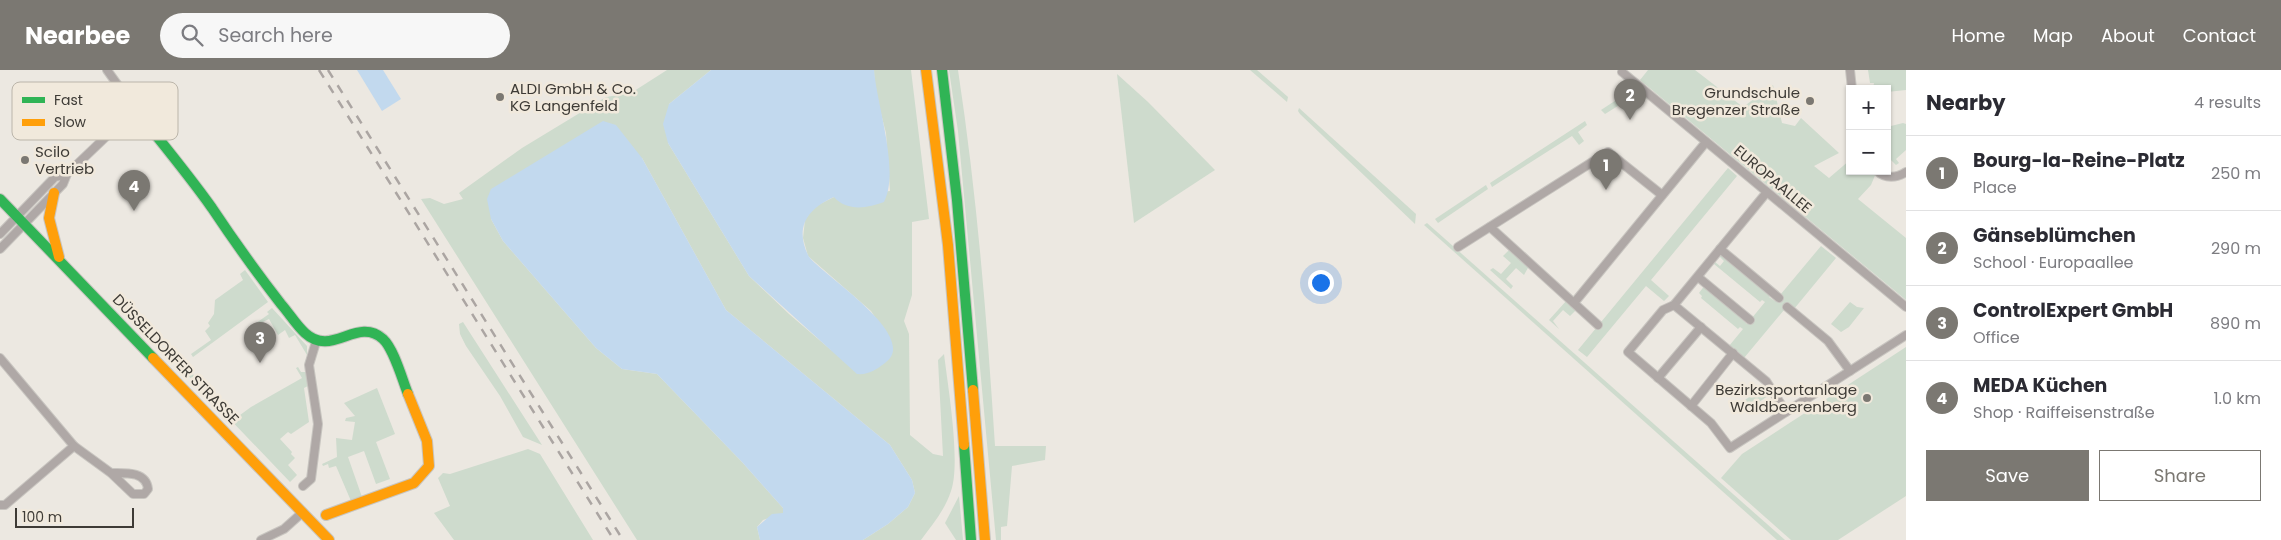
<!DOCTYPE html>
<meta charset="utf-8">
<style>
body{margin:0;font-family:Poppins,sans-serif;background:#f7f7f7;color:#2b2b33}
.controls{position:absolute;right:15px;top:15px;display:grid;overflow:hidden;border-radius:0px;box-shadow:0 1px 4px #0004}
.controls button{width:45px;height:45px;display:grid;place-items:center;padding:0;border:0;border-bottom:1px solid #e1e1e2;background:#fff;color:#2b2b33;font:25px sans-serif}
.scale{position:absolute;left:15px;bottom:12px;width:119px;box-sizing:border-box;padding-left:5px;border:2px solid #3e3b36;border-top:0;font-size:14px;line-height:18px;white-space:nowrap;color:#3e3b36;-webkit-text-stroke:4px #f1e9dc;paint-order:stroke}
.you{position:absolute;left:1320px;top:212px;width:18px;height:18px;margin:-12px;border:4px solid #fff;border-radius:50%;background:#1a73e8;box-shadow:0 0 0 8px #1a73e833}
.badge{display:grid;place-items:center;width:32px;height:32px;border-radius:50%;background:#7b7872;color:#fff;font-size:16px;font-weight:700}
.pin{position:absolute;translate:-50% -41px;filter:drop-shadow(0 1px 2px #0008)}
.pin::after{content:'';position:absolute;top:26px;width:18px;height:15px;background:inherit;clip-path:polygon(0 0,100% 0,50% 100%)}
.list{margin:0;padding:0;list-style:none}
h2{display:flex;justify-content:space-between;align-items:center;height:65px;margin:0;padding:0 20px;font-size:21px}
h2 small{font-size:16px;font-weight:400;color:#7c7c81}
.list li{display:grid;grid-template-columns:32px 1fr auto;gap:15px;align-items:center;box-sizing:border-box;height:75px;padding:0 20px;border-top:1px solid #e1e1e2}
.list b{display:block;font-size:19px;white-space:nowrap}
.list p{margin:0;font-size:16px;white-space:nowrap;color:#7c7c81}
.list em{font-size:16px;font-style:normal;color:#7c7c81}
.actions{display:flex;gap:10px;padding:15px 20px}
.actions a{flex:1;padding:11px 0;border:1px solid #7b7872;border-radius:0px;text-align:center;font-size:18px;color:#7b7872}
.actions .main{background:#7b7872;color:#fff}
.icon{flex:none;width:28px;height:28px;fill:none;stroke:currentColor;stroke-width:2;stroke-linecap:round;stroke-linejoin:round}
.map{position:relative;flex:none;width:1906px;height:470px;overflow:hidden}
header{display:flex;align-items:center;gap:30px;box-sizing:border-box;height:70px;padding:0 25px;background:#7b7872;color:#fff}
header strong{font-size:24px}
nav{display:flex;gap:28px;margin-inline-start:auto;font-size:18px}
.search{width:350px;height:45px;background:#f7f7f7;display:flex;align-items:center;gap:12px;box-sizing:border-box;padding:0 18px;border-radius:28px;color:#7c7c81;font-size:19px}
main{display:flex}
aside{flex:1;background:#fff}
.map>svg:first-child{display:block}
</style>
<header>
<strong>Nearbee</strong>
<div class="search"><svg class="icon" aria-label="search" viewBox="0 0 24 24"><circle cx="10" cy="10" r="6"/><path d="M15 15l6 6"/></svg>Search here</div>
<nav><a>Home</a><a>Map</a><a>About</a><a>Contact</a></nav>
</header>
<main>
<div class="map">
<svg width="1906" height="470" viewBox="0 0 1906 470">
<rect width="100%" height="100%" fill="#ece8e1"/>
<g fill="#cedbcd">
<path d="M667 0H711L669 34 668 73 749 206 789 244 831 280 884 261 871 241 808 186 803 168 805 150 814 137 834 127 890 121 886 63 875 21 874 0H911L929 149 912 152V225L904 251 909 264 910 365 933 384 943 386 938 290 944 284C948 317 961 393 951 421 945 440 932 455 921 470H863L888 454 908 437 915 423 912 410 890 375 726 240 642 88 491 149 503 171 596 278 622 299 657 304 742 392 783 438 784 443 763 450 757 457 760 470H637L421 129 430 128 444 134 463 129 459 123 522 78 606 27 631 23Z"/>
<path d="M949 0H958C977 125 987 250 995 376H1046L1045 390 1012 396 1007 456 1001 457V470H996L958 61Z"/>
<polygon points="1250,0 1257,0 1288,27 1287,32"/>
<polygon points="1648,0 1695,0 1743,37 1773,15 1782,53 1795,56 1801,48 1839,83 1814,96 1829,108 1850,90 1850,101 1874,101 1876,103 1871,115 1858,129 1906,168 1906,230 1640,10"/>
<polygon points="1868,0 1906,0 1906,20 1887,22 1887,19 1873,19 1874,13 1870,13"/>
<polygon points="1117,4 1148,32 1215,100 1134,153"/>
<polygon points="1633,19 1637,24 1605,44 1601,40"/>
<polygon points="1299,38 1416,144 1415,154 1300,44 1298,41"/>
<polygon points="1585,51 1587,55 1578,62 1584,71 1579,75 1572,66 1492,117 1490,113"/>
<polygon points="1903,53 1906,54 1906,80 1896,89 1899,93 1896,95 1887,86 1887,57"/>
<polygon points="1728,98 1737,106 1651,210 1669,226 1664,231 1646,216 1587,287 1578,280"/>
<polygon points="1486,115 1488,119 1438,153 1435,149"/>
<polygon points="1427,153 1785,470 1777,470 1424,155"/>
<polygon points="1821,176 1836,188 1794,239 1789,234 1744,288 1729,276 1743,259 1740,257 1738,259 1701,228 1702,226 1699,223 1705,215 1747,254 1765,232 1762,230 1760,232 1714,194 1715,192 1720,196 1724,191 1719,186 1723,185 1771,224 1769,227 1775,231"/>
<polygon points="1510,179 1529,196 1524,205 1516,198 1506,209 1513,216 1511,219 1490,200 1493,198 1501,204 1511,193 1503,186"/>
<polygon points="245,200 268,232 193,287 191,284 211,270 205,261 210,256 208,253 214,244 215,230 243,210 240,204"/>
<polygon points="1567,230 1576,240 1570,246 1563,240 1553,251 1559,259 1549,250"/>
<polygon points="1850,232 1857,237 1864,238 1849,257 1841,262 1831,254"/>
<polygon points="272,238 307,276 307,285 295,265 289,268 285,260 278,265 269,249 246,260 269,244 267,242"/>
<polygon points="463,252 542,375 523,367 500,326 466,276 460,264 459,254"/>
<polygon points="1906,277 1906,426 1838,470 1791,470 1721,408 1742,384"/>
<polygon points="184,295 236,348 251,337 302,308 296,298 298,297 301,302 307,302 310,315 304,318 309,352 291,364 288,362 280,369 292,382 291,384 295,388 288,395 297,405 290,412 180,297"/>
<polygon points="1765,316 1771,324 1750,338 1745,330"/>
<polygon points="377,318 395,364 376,372 390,409 376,414 364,381 348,387 362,427 351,431 336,396 329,398 328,394 323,396 322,394 337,387 336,368 352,370 355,352 345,351 346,348 355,346 344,333"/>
<polygon points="528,379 540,384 593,470 454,470 434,443 450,436 438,408 443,403 450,404"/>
<polygon points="959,426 963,470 956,470 945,453"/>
</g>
<g fill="#c2d9ee">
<polygon points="357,0 383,0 401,29 382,41"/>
<path d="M711 0H874C877 36 900 101 884 132 868 138 847 142 834 127 809 138 794 156 808 185 816 201 923 266 885 293 876 300 868 305 857 304L749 206 668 73 663 54 669 34Z"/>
<polygon points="603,51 616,55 642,88 726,240 890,375 912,410 915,423 908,437 888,454 863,470 760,470 757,457 772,444 783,443 783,438 742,392 657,304 622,299 596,278 503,171 491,149 487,129 491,119"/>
</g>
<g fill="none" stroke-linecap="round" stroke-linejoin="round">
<g stroke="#c8c5c0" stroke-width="10">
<g id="street">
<polyline points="1850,0 1852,19"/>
<polyline points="1622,2 1906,237"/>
<path d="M1877 101C1885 109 1897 108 1906 102"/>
<polyline points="1767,122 1674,235 1663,240 1628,282 1711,353 1730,378 1906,265"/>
<polyline points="1490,157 1598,255"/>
<polyline points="0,164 55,107 67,104"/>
<polyline points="1458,177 1608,82 1662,125"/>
<polyline points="0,179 63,114 67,104 135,39 107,0"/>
<polyline points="1720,179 1779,228"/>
<polyline points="1698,207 1750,250"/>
<polyline points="1574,233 1706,72"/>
<polyline points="1674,235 1766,311 1786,342"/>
<polyline points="1787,237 1828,271 1850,301"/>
<polyline points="0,288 74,376 5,435 0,435"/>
<polyline points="1658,308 1701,257"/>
<polyline points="1691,336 1733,283"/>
<path d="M74 376 111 403 133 424H144L148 419C146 401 125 403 111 403"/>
<polyline points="303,416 311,409 318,354 309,295 316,272"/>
<polyline points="261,470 284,459 303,442"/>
</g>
</g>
<g stroke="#c8c5c0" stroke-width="12">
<g id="fast">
<polyline points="942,0 957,130 973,320"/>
<path d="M135 39C161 72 188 104 212 138 234 171 257 203 281 234 289 243 296 255 305 263 332 288 357 246 383 269 394 279 402 309 408 324"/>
<polyline points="0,129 153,288"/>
<polyline points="964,375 971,470"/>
</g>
</g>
<g stroke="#c8c5c0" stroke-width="12">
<g id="slow">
<polyline points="926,0 948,175 964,375"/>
<polyline points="54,123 49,148 59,187"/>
<polyline points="153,288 329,470"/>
<polyline points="973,320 985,470"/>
<polyline points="326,445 414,413 429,396 427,371 408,324"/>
</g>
</g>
<use href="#street" stroke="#afa8a6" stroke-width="8"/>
<use href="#fast" stroke="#30b455" stroke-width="10"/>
<use href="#slow" stroke="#ff9f0a" stroke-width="10"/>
<g stroke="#aba5a2" stroke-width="2.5" stroke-dasharray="9 9" stroke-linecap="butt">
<polyline points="319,0 614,470"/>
<polyline points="328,0 623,470"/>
</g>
</g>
<g fill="#7b7872" stroke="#f1e9dc" stroke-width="2">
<circle cx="500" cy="27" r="5"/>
<circle cx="1810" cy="31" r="5"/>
<circle cx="25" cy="90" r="5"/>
<circle cx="1867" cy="328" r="5"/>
</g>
<g text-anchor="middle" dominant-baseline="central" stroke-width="5" stroke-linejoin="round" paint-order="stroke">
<g font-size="15" fill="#3e3b36" stroke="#f1e9dc" text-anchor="start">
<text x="510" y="18">ALDI GmbH &amp; Co.<tspan x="510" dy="17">KG Langenfeld</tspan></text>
<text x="1800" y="22" text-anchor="end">Grundschule<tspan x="1800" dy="17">Bregenzer Straße</tspan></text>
<text x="35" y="81">Scilo<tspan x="35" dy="17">Vertrieb</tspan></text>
<text x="1857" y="319" text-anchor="end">Bezirkssportanlage<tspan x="1857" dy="17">Waldbeerenberg</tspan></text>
</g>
<g font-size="15" fill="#3e3b36" stroke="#f1e9dc">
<text transform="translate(1773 109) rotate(40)">EUROPAALLEE</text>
<text transform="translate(176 289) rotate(46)">DÜSSELDORFER STRASSE</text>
</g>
</g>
<rect x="12" y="12" width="166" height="58" rx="8" fill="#f1e9dc" stroke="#bbb5aa" stroke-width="1"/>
<rect x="22" y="27" width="23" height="6" fill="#30b455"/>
<rect x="22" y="49" width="23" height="7" fill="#ff9f0a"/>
<g font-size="14" fill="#3e3b36">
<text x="54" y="35">Fast</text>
<text x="54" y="57">Slow</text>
</g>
</svg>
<div class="controls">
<button>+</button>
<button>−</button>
</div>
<div class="scale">100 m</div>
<div class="you"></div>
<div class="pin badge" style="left:1606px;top:120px">1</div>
<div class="pin badge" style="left:1630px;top:50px">2</div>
<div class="pin badge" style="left:260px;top:293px">3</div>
<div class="pin badge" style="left:134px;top:141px">4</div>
</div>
<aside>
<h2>Nearby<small>4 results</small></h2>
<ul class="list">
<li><span class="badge">1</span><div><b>Bourg-la-Reine-Platz</b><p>Place</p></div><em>250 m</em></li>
<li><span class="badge">2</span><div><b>Gänseblümchen</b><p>School · Europaallee</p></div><em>290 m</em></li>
<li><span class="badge">3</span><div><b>ControlExpert GmbH</b><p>Office</p></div><em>890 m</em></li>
<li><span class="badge">4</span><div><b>MEDA Küchen</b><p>Shop · Raiffeisenstraße</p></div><em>1.0 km</em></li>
</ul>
<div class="actions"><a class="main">Save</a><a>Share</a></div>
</aside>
</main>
